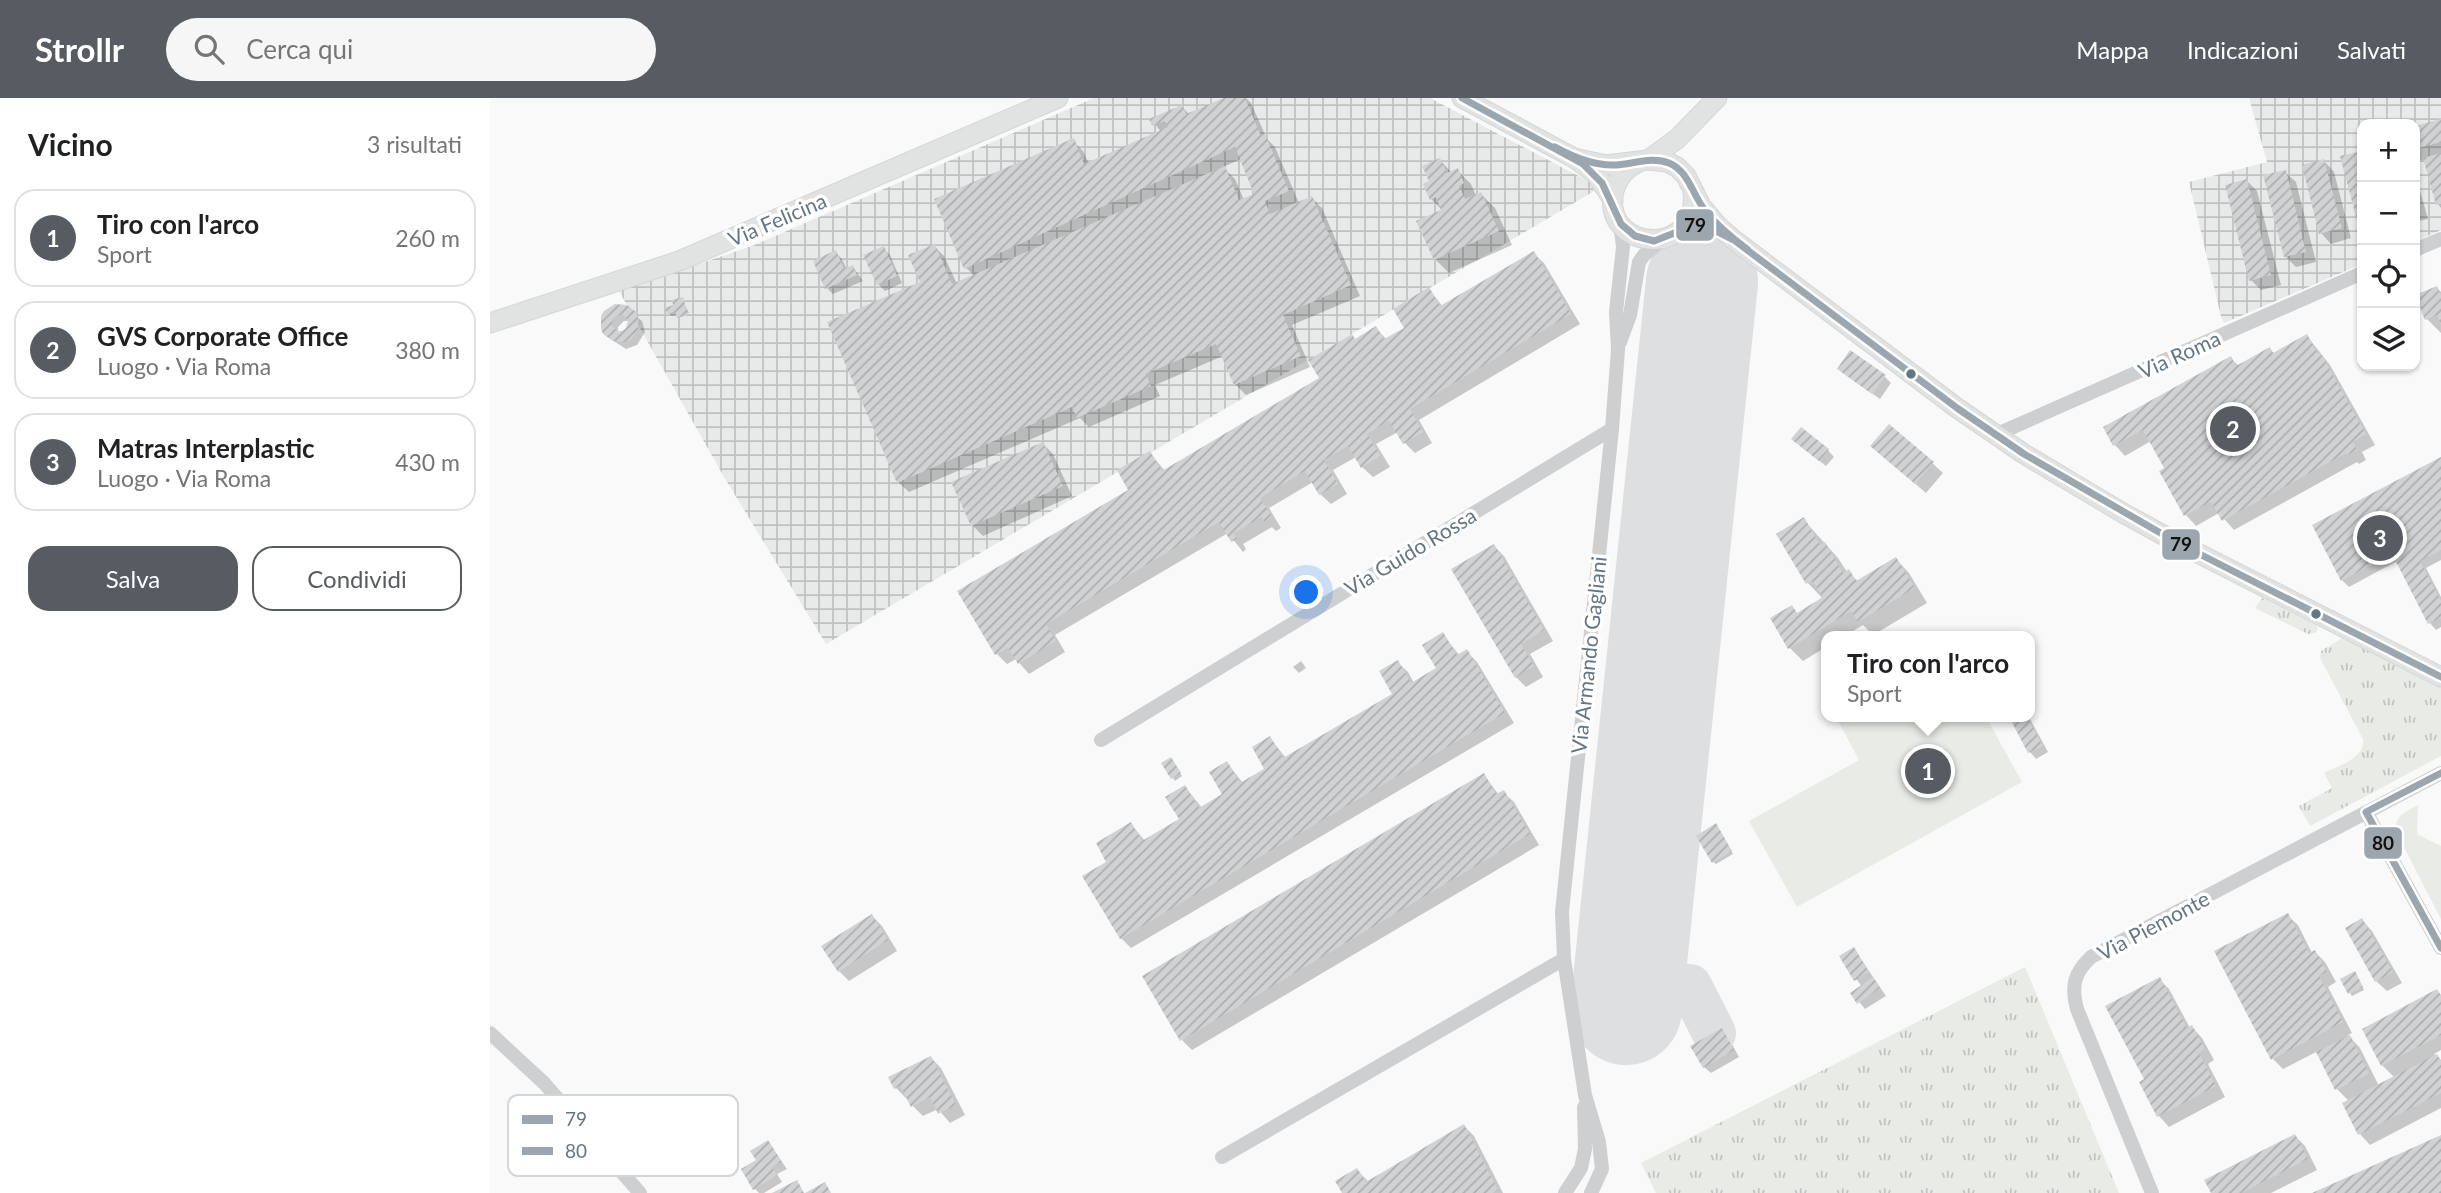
<!DOCTYPE html>
<html lang="it">
<meta charset="utf-8">
<style>
body{margin:0;font-family:Lato,sans-serif;background:#f6f6f6;color:#202124}
.controls{position:absolute;right:21px;top:21px;display:grid;overflow:hidden;border-radius:14px;box-shadow:0 2px 5px #0004}
.controls button{width:63px;height:63px;display:grid;place-items:center;padding:0;border:0;border-bottom:2px solid #e0e0e0;background:#fff;color:#202124;font:35px sans-serif}
.you{position:absolute;left:817px;top:495px;width:24px;height:24px;margin:-18px;border:5px solid #fff;border-radius:50%;background:#1a73e8;box-shadow:0 0 0 10px #1a73e833}
.badge{display:grid;place-items:center;width:46px;height:46px;border-radius:50%;background:#565c61;color:#fff;font-size:23px;font-weight:700}
.pin{position:absolute;translate:-50% -50%;border:4px solid #fff;box-shadow:0 2px 7px #0006}
.popup{position:absolute;left:1331px;top:533px;width:214px;height:91px;box-sizing:border-box;display:grid;place-content:center;border-radius:14px;background:#fff;filter:drop-shadow(0 2px 5px #0005);font-size:23px;white-space:nowrap;color:#757577}
.popup b{font-size:26px;color:#202124}
.popup::after{content:'';position:absolute;left:50%;top:100%;margin-left:-14px;border:14px solid transparent;border-top-color:#fff}
.list{margin:0;padding:0;list-style:none}
h2{display:flex;justify-content:space-between;align-items:center;height:91px;margin:0;padding:0 28px;font-size:30px}
h2 small{font-size:23px;font-weight:400;color:#757577}
.list li{display:grid;grid-template-columns:46px 1fr auto;gap:21px;align-items:center;box-sizing:border-box;height:98px;margin:0 14px 14px;padding:0 14px;border:2px solid #e0e0e0;border-radius:21px}
.list b{display:block;font-size:26px;white-space:nowrap}
.list p{margin:0;font-size:23px;white-space:nowrap;color:#757577}
.list em{font-size:23px;font-style:normal;color:#757577}
.actions{display:flex;gap:14px;padding:21px 28px}
.actions a{flex:1;padding:16px 0;border:2px solid #565c61;border-radius:21px;text-align:center;font-size:24px;color:#565c61}
.actions .main{background:#565c61;color:#fff}
.icon{flex:none;width:38px;height:38px;fill:none;stroke:currentColor;stroke-width:2;stroke-linecap:round;stroke-linejoin:round}
.map{position:relative;flex:none;width:1951px;height:1095px;overflow:hidden}
header{display:flex;align-items:center;gap:42px;box-sizing:border-box;height:98px;padding:0 35px;background:#565c61;color:#fff}
header strong{font-size:33px}
nav{display:flex;gap:38px;margin-inline-start:auto;font-size:24px}
.search{width:490px;height:63px;background:#f6f6f6;display:flex;align-items:center;gap:18px;box-sizing:border-box;padding:0 24px;border-radius:38px;color:#757577;font-size:26px}
main{display:flex}
aside{flex:1;background:#fff}
.map>svg:first-child{display:block}
</style>
<header>
<strong>Strollr</strong>
<div class="search"><svg class="icon" aria-label="search" viewBox="0 0 24 24"><circle cx="10" cy="10" r="6"/><path d="M15 15l6 6"/></svg>Cerca qui</div>
<nav><a>Mappa</a><a>Indicazioni</a><a>Salvati</a></nav>
</header>
<main>
<aside>
<h2>Vicino<small>3 risultati</small></h2>
<ul class="list">
<li><span class="badge">1</span><div><b>Tiro con l'arco</b><p>Sport</p></div><em>260 m</em></li>
<li><span class="badge">2</span><div><b>GVS Corporate Office</b><p>Luogo · Via Roma</p></div><em>380 m</em></li>
<li><span class="badge">3</span><div><b>Matras Interplastic</b><p>Luogo · Via Roma</p></div><em>430 m</em></li>
</ul>
<div class="actions"><a class="main">Salva</a><a>Condividi</a></div>
</aside>
<div class="map">
<svg width="1951" height="1095" viewBox="0 0 1951 1095">
<defs>
<pattern id="industrial-grid" width="8" height="8" patternUnits="userSpaceOnUse" patternTransform="scale(1.75)"><rect width="8" height="8" fill="#e8e9e9"/><path d="M0 4h8M4 0v8" fill="none" stroke="#c0c1c2"/></pattern>
<pattern id="grass-tufts" width="24" height="20" patternUnits="userSpaceOnUse" patternTransform="scale(1.75)"><rect width="24" height="20" fill="#e8ebe6"/><path d="M3 7l-1-3M5 7V3M7 7l1-3M15 17l-1-3M17 17v-4M19 17l1-3" fill="none" stroke="#c0c3c0"/></pattern>
<pattern id="building-hatch" width="6" height="6" patternUnits="userSpaceOnUse" patternTransform="scale(1.75)"><rect width="6" height="6" fill="#d0d2d3"/><path d="M-1 1l2-2M0 6l6-6M5 7l2-2" fill="none" stroke="#acafb1"/></pattern>
</defs>
<rect width="100%" height="100%" fill="#f9f9f9"/>
<g fill="url(#industrial-grid)">
<polygon points="604,0 940,0 1100,84 1106,92 336,546 234,379 129,193 262,148"/>
<polygon points="1759,0 1951,0 1951,132 1925,144 1925,26 1872,26 1872,166 1734,225 1731,218 1699,84 1777,64"/>
</g>
<g fill="url(#grass-tufts)">
<polygon points="1772,500 1826,527 1828,531 1825,535 1818,536 1765,510"/>
<path d="M1852 540 1951 589V658L1820 728 1809 708 1842 690 1834 675C1848 668 1876 660 1873 641L1830 560 1831 553Z"/>
<polygon points="1535,869 1629,1095 1166,1095 1151,1065"/>
</g>
<g fill="#e8ebe6">
<polygon points="1346,619 1496,619 1532,684 1307,809 1259,723 1369,662"/>
<path d="M1928 707 1927 736 1951 748V821L1905 732C1907 716 1915 714 1928 707Z"/>
</g>
<g fill="#0003" fill-rule="evenodd">
<path d="M738 0H756L761 5 777 41 785 49 809 105 822 100 832 110 870 198 802 227 820 269 756 297 745 286 733 258 665 287 670 298 599 329 590 320 419 394 408 384 432 185 444 148 454 158 467 186 485 178 476 170 583 43 593 53 599 66 671 34 662 22 692 9 700 17ZM751 61 767 97 754 102 745 81 733 69Z"/>
<polygon points="1951,23 1951,110 1948,106 1935,61 1925,64 1925,30"/>
<polygon points="950,62 962,75 967,72 981,86 986,98 991,96 1005,110 1022,147 959,175 945,161 928,124 953,113 941,101 942,84"/>
<polygon points="1834,63 1844,74 1861,140 1841,146 1831,135"/>
<polygon points="1795,74 1806,84 1826,164 1806,169 1795,158"/>
<polygon points="1925,75 1938,121 1925,124"/>
<polygon points="1757,83 1767,93 1791,187 1771,192 1761,182"/>
<polygon points="393,150 400,157 412,185 395,193 388,186"/>
<polygon points="345,154 352,161 357,172 363,169 373,183 343,196 337,190"/>
<polygon points="1043,155 1054,165 1090,226 929,322 942,345 925,355 915,345 908,334 886,346 900,369 883,379 872,369 866,359 843,372 857,396 841,406 830,396 823,384 779,410 791,430 786,433 782,429 753,446 756,451 753,454 738,435 565,537 575,554 539,576 526,561 517,566 507,556 640,392 660,355 675,373 831,281 866,242 886,230 897,242 917,230 939,191 953,209"/>
<polygon points="1947,190 1951,194 1951,235 1937,221"/>
<polygon points="192,201 199,215 181,218 179,215"/>
<path d="M131 207 152 223 155 234 147 247 136 251 122 242 112 224ZM134 223H140L135 234 128 235V229Z"/>
<polygon points="1817,238 1840,267 1885,347 1872,354 1876,362 1869,366 1867,364 1744,432 1729,415 1706,428 1696,417 1671,374 1676,371 1661,343 1635,358 1625,347 1615,330 1741,261 1749,268 1780,251 1784,256"/>
<polygon points="1356,277 1395,279 1401,285 1390,301"/>
<polygon points="553,346 563,356 582,398 493,438 482,427 464,385"/>
<polygon points="1310,348 1338,352 1344,359 1336,368"/>
<polygon points="1393,358 1442,365 1453,375 1436,395"/>
<polygon points="1951,361 1951,462 1936,470 1951,499 1951,529 1946,532 1940,525 1907,463 1859,489 1852,482"/>
<polygon points="1313,421 1348,460 1357,474 1368,483 1406,461 1419,475 1437,505 1383,537 1373,527 1355,538 1336,538 1336,549 1313,563 1299,549 1302,510 1308,516 1333,501 1318,485 1288,436"/>
<polygon points="1004,448 1014,458 1063,543 1040,556 1053,579 1036,589 1026,579"/>
<polygon points="953,537 970,558 977,554 987,564 1024,625 641,850 631,840 619,765 641,726 655,743 691,722 695,689 712,710 734,696 737,665 753,685 777,671 780,640 796,660 905,596 907,564 918,574 924,585 948,571"/>
<polygon points="811,563 816,570 809,575 803,569"/>
<polygon points="1521,619 1539,619 1558,654 1546,661 1540,654"/>
<polygon points="683,664 692,678 685,683 673,666"/>
<polygon points="994,677 1009,697 1013,694 1024,704 1049,747 702,952 692,942"/>
<polygon points="1228,730 1243,756 1226,766 1223,764"/>
<polygon points="1797,817 1808,827 1822,855 1825,854 1835,864 1846,884 1838,889 1862,935 1858,937 1870,950 1889,988 1905,980 1892,967 1874,932 1947,893 1951,897 1951,952 1944,956 1951,962 1951,1010 1880,1047 1870,1036 1854,1005 1859,1003 1847,991 1828,953 1793,971 1783,961"/>
<polygon points="382,818 392,828 407,853 359,883 349,873"/>
<polygon points="1872,822 1882,833 1912,885 1897,893 1886,883"/>
<polygon points="1364,851 1396,898 1375,911 1362,895 1372,889 1351,859"/>
<polygon points="1865,875 1874,892 1862,898 1860,895"/>
<polygon points="1669,881 1679,891 1700,930 1702,929 1712,940 1724,962 1718,966 1735,999 1679,1029 1669,1018 1651,985 1656,982"/>
<polygon points="1232,932 1238,939 1249,959 1221,975 1214,969"/>
<polygon points="441,960 451,970 475,1017 460,1025 448,1011 433,1018 423,1008 418,999 416,1000 406,990"/>
<polygon points="974,1028 984,1038 1013,1095 854,1095 867,1072 879,1084"/>
<polygon points="1805,1038 1815,1048 1827,1072 1781,1095 1723,1095"/>
<polygon points="278,1044 297,1071 287,1076 292,1084 274,1095 269,1095 265,1091 268,1062"/>
</g>
<g fill="none" stroke-linecap="round" stroke-linejoin="round">
<polyline stroke="#dedfe0" stroke-width="44" points="1138,886 1200,888 1224,935"/>
<polyline stroke="#dedfe0" stroke-width="112" points="1136,911 1212,184"/>
</g>
<g fill="url(#building-hatch)" fill-rule="evenodd">
<polygon points="734,0 755,0 771,38 775,36 799,93 775,103 780,116 822,98 861,187 793,217 811,258 744,287 726,246 656,276 661,288 587,320 582,309 407,385 337,224 430,184 418,157 445,146 462,186 735,68 749,102 764,96 745,49 474,171 444,101 584,40 594,66 678,29 675,23 662,28 659,21 692,7 696,16"/>
<polygon points="1951,21 1951,44 1925,51 1925,28"/>
<polygon points="1872,53 1872,125 1868,126 1850,58"/>
<polygon points="1951,55 1951,106 1946,107 1933,60"/>
<polygon points="950,60 957,75 968,70 974,85 969,88 975,101 991,94 1009,133 944,162 926,123 951,112 946,99 940,102 933,86 939,83 932,68"/>
<polygon points="1834,61 1852,130 1829,136 1812,67"/>
<polygon points="1796,72 1816,154 1794,159 1773,77"/>
<polygon points="1757,81 1781,177 1759,183 1735,87"/>
<polygon points="394,148 407,178 387,187 373,157"/>
<polygon points="346,152 354,171 363,167 367,177 335,191 323,163"/>
<polygon points="1044,153 1081,216 920,311 933,334 913,346 899,323 877,336 891,358 871,370 858,348 834,362 848,386 829,397 815,373 770,400 782,419 774,424 772,419 744,435 747,441 741,444 729,424 556,526 566,543 528,566 518,550 505,557 467,493 638,392 627,372 660,353 672,373 829,280 818,262 862,236 865,241 886,228 894,241 914,230 903,211 939,189 950,208"/>
<polygon points="1947,188 1951,197 1951,227 1947,217 1935,222 1925,197"/>
<polygon points="193,199 198,217 187,220 185,214 177,216 175,210 183,207 182,202"/>
<path d="M125 206 137 207 146 214 148 220V232L141 241 135 244 123 243 113 236 111 230V218L114 213ZM127 217H133L138 223 136 230 132 233H127L122 227 123 220Z"/>
<polygon points="1817,236 1828,256 1830,254 1876,336 1863,344 1867,352 1857,357 1856,355 1732,423 1721,404 1694,418 1669,373 1674,370 1653,332 1623,348 1613,329 1741,258 1746,268 1780,249 1783,255"/>
<polygon points="1360,252 1396,277 1382,296 1347,271"/>
<polygon points="1399,326 1444,364 1425,386 1380,348"/>
<polygon points="1311,329 1339,351 1329,363 1301,341"/>
<polygon points="553,344 573,388 481,428 461,384"/>
<polygon points="1951,359 1951,452 1930,463 1951,503 1951,520 1938,526 1902,456 1851,483 1822,427"/>
<polygon points="1314,419 1330,447 1335,444 1353,475 1359,471 1366,483 1406,459 1425,490 1368,524 1361,513 1298,551 1280,520 1302,507 1307,515 1333,499 1322,483 1316,486 1286,436"/>
<polygon points="1004,446 1054,532 1031,546 1044,568 1025,580 961,471"/>
<polygon points="953,534 967,557 977,551 1015,615 630,841 592,778 616,764 606,745 641,724 652,743 689,721 675,699 695,687 709,710 732,696 719,674 737,663 750,685 774,671 762,649 780,638 793,660 902,596 889,573 908,562 921,585 946,570 932,547"/>
<polygon points="1519,619 1537,619 1553,648 1538,655"/>
<polygon points="681,659 691,675 681,681 671,665"/>
<polygon points="994,675 1006,696 1014,692 1040,736 690,943 652,878"/>
<polygon points="1226,725 1242,753 1222,765 1206,738"/>
<polygon points="1798,815 1819,855 1825,852 1837,874 1829,878 1853,924 1781,962 1724,853"/>
<polygon points="382,816 398,842 348,874 331,848"/>
<polygon points="1872,820 1903,874 1885,884 1855,830"/>
<polygon points="1364,849 1379,874 1364,883 1349,858"/>
<polygon points="1865,873 1873,889 1858,896 1850,881"/>
<polygon points="1383,879 1390,890 1367,906 1360,895"/>
<polygon points="1670,879 1697,930 1702,927 1715,951 1709,955 1726,988 1667,1019 1649,984 1654,981 1615,908"/>
<polygon points="1947,891 1951,898 1951,937 1891,968 1872,931"/>
<polygon points="1232,930 1244,952 1213,970 1200,948"/>
<polygon points="1860,937 1879,976 1845,992 1826,954"/>
<polygon points="1947,956 1951,963 1951,995 1868,1037 1852,1005"/>
<polygon points="441,958 466,1007 448,1016 440,999 421,1009 410,988 404,991 398,979"/>
<polygon points="974,1026 1008,1092 1003,1095 852,1095 845,1083 867,1070 876,1084"/>
<polygon points="1805,1036 1818,1061 1751,1095 1721,1095 1714,1082"/>
<polygon points="1951,1037 1951,1095 1822,1095"/>
<polygon points="278,1042 292,1064 282,1069 287,1077 263,1092 251,1071 266,1062 260,1053"/>
<polygon points="307,1082 314,1095 282,1095"/>
<polygon points="335,1084 341,1095 315,1095"/>
</g>
<g fill="none" stroke-linecap="round" stroke-linejoin="round">
<g stroke="#d5d6d7" stroke-width="21">
<g id="secondary">
<polyline points="972,0 1084,60 1106,76 1123,102"/>
<polyline points="1084,60 1116,67 1158,62 1177,64 1187,69 1196,78 1211,108 1227,127 1244,142 1467,310 1534,356 1633,415 1686,444 1951,579"/>
<polyline points="1158,62 1187,41 1227,0"/>
<path d="M1149 64C1135 70 1126 82 1123 97 1115 154 1210 160 1203 93"/>
<polyline points="0,225 189,163 568,0"/>
</g>
</g>
<g stroke="#cecfd0" stroke-width="14">
<polyline points="1925,152 1951,141"/>
<polyline points="1130,244 1140,217 1149,164 1154,157 1173,141"/>
<polyline points="1505,337 1872,175"/>
<polyline points="611,642 1122,331"/>
<polyline points="1876,714 1951,850"/>
<polyline points="0,935 54,985 150,1095"/>
<polyline points="732,1059 1074,861"/>
<polyline points="1075,1095 1091,1070 1095,1051 1094,1009"/>
<polyline points="1101,1095 1112,1071 1109,1044 1095,997 1074,861 1072,814 1122,331 1128,252 1126,214 1133,149 1130,124"/>
<path d="M1662 1095 1587 911C1581 888 1584 875 1601 859L1951 675"/>
</g>
<use href="#secondary" stroke="#e1e2e2" stroke-width="19"/>
<g stroke="#fff" stroke-width="12">
<g id="bus-1">
<polyline points="972,0 1093,66 1112,85 1131,126 1145,138 1164,143 1205,127 1220,130 1244,142 1467,310 1534,356 1686,444 1951,579"/>
<path d="M1065 49C1084 59 1104 68 1126 67 1143 66 1162 58 1179 65 1198 73 1202 95 1214 111 1226 127 1241 139 1257 151"/>
</g>
</g>
<g stroke="#fff" stroke-width="12">
<polyline id="bus-2" points="1951,675 1876,714 1951,850"/>
</g>
<use href="#bus-1" stroke="#9ba6ae" stroke-width="7"/>
<use href="#bus-2" stroke="#9ba6ae" stroke-width="7"/>
</g>
<g fill="#657683" stroke="#fff" stroke-width="2.5">
<circle cx="1421" cy="276" r="6"/>
<circle cx="1826" cy="516" r="6"/>
</g>
<g text-anchor="middle" dominant-baseline="central" stroke-width="7" stroke-linejoin="round" paint-order="stroke">
<g font-size="21" fill="#657683" stroke="#fff">
<text transform="translate(287 121) rotate(-23)">Via Felicina</text>
<text transform="translate(1689 256) rotate(-24)">Via Roma</text>
<text transform="translate(920 453) rotate(-31)">Via Guido Rossa</text>
<text transform="translate(1098 557) rotate(-84)">Via Armando Gagliani</text>
<text transform="translate(1663 827) rotate(-28)">Via Piemonte</text>
</g>
</g>
<rect x="18" y="997" width="230" height="81" rx="10" fill="#fff" stroke="#d1d6da" stroke-width="2"/>
<rect x="32" y="1017" width="31" height="9" fill="#9ba6ae"/>
<rect x="32" y="1049" width="31" height="8" fill="#9ba6ae"/>
<g font-size="19" fill="#657683">
<text x="75" y="1028">79</text>
<text x="75" y="1060">80</text>
</g>
<g stroke="#fff" stroke-width="2.5">
<rect x="1185" y="110" width="40" height="34" rx="7" fill="#9ba6ae"/>
<rect x="1671" y="430" width="40" height="33" rx="7" fill="#9ba6ae"/>
<rect x="1873" y="728" width="40" height="34" rx="7" fill="#9ba6ae"/>
</g>
<g font-size="19" text-anchor="middle" font-weight="bold" fill="#111">
<text x="1205" y="134">79</text>
<text x="1691" y="453">79</text>
<text x="1893" y="752">80</text>
</g>
</svg>
<div class="controls">
<button>+</button>
<button>−</button>
<button><svg class="icon" aria-label="locate" viewBox="0 0 24 24"><circle cx="12" cy="12" r="6"/><path d="M12 2v4M12 18v4M2 12h4M18 12h4"/></svg></button>
<button><svg class="icon" aria-label="layers" viewBox="0 0 24 24"><path d="M12 4l9 5-9 5-9-5zM3 14l9 5 9-5"/></svg></button>
</div>
<div class="you"></div>
<div class="pin badge" style="left:1438px;top:673px">1</div>
<div class="popup"><b>Tiro con l'arco</b>Sport</div>
<div class="pin badge" style="left:1743px;top:331px">2</div>
<div class="pin badge" style="left:1890px;top:440px">3</div>
</div>
</main>
